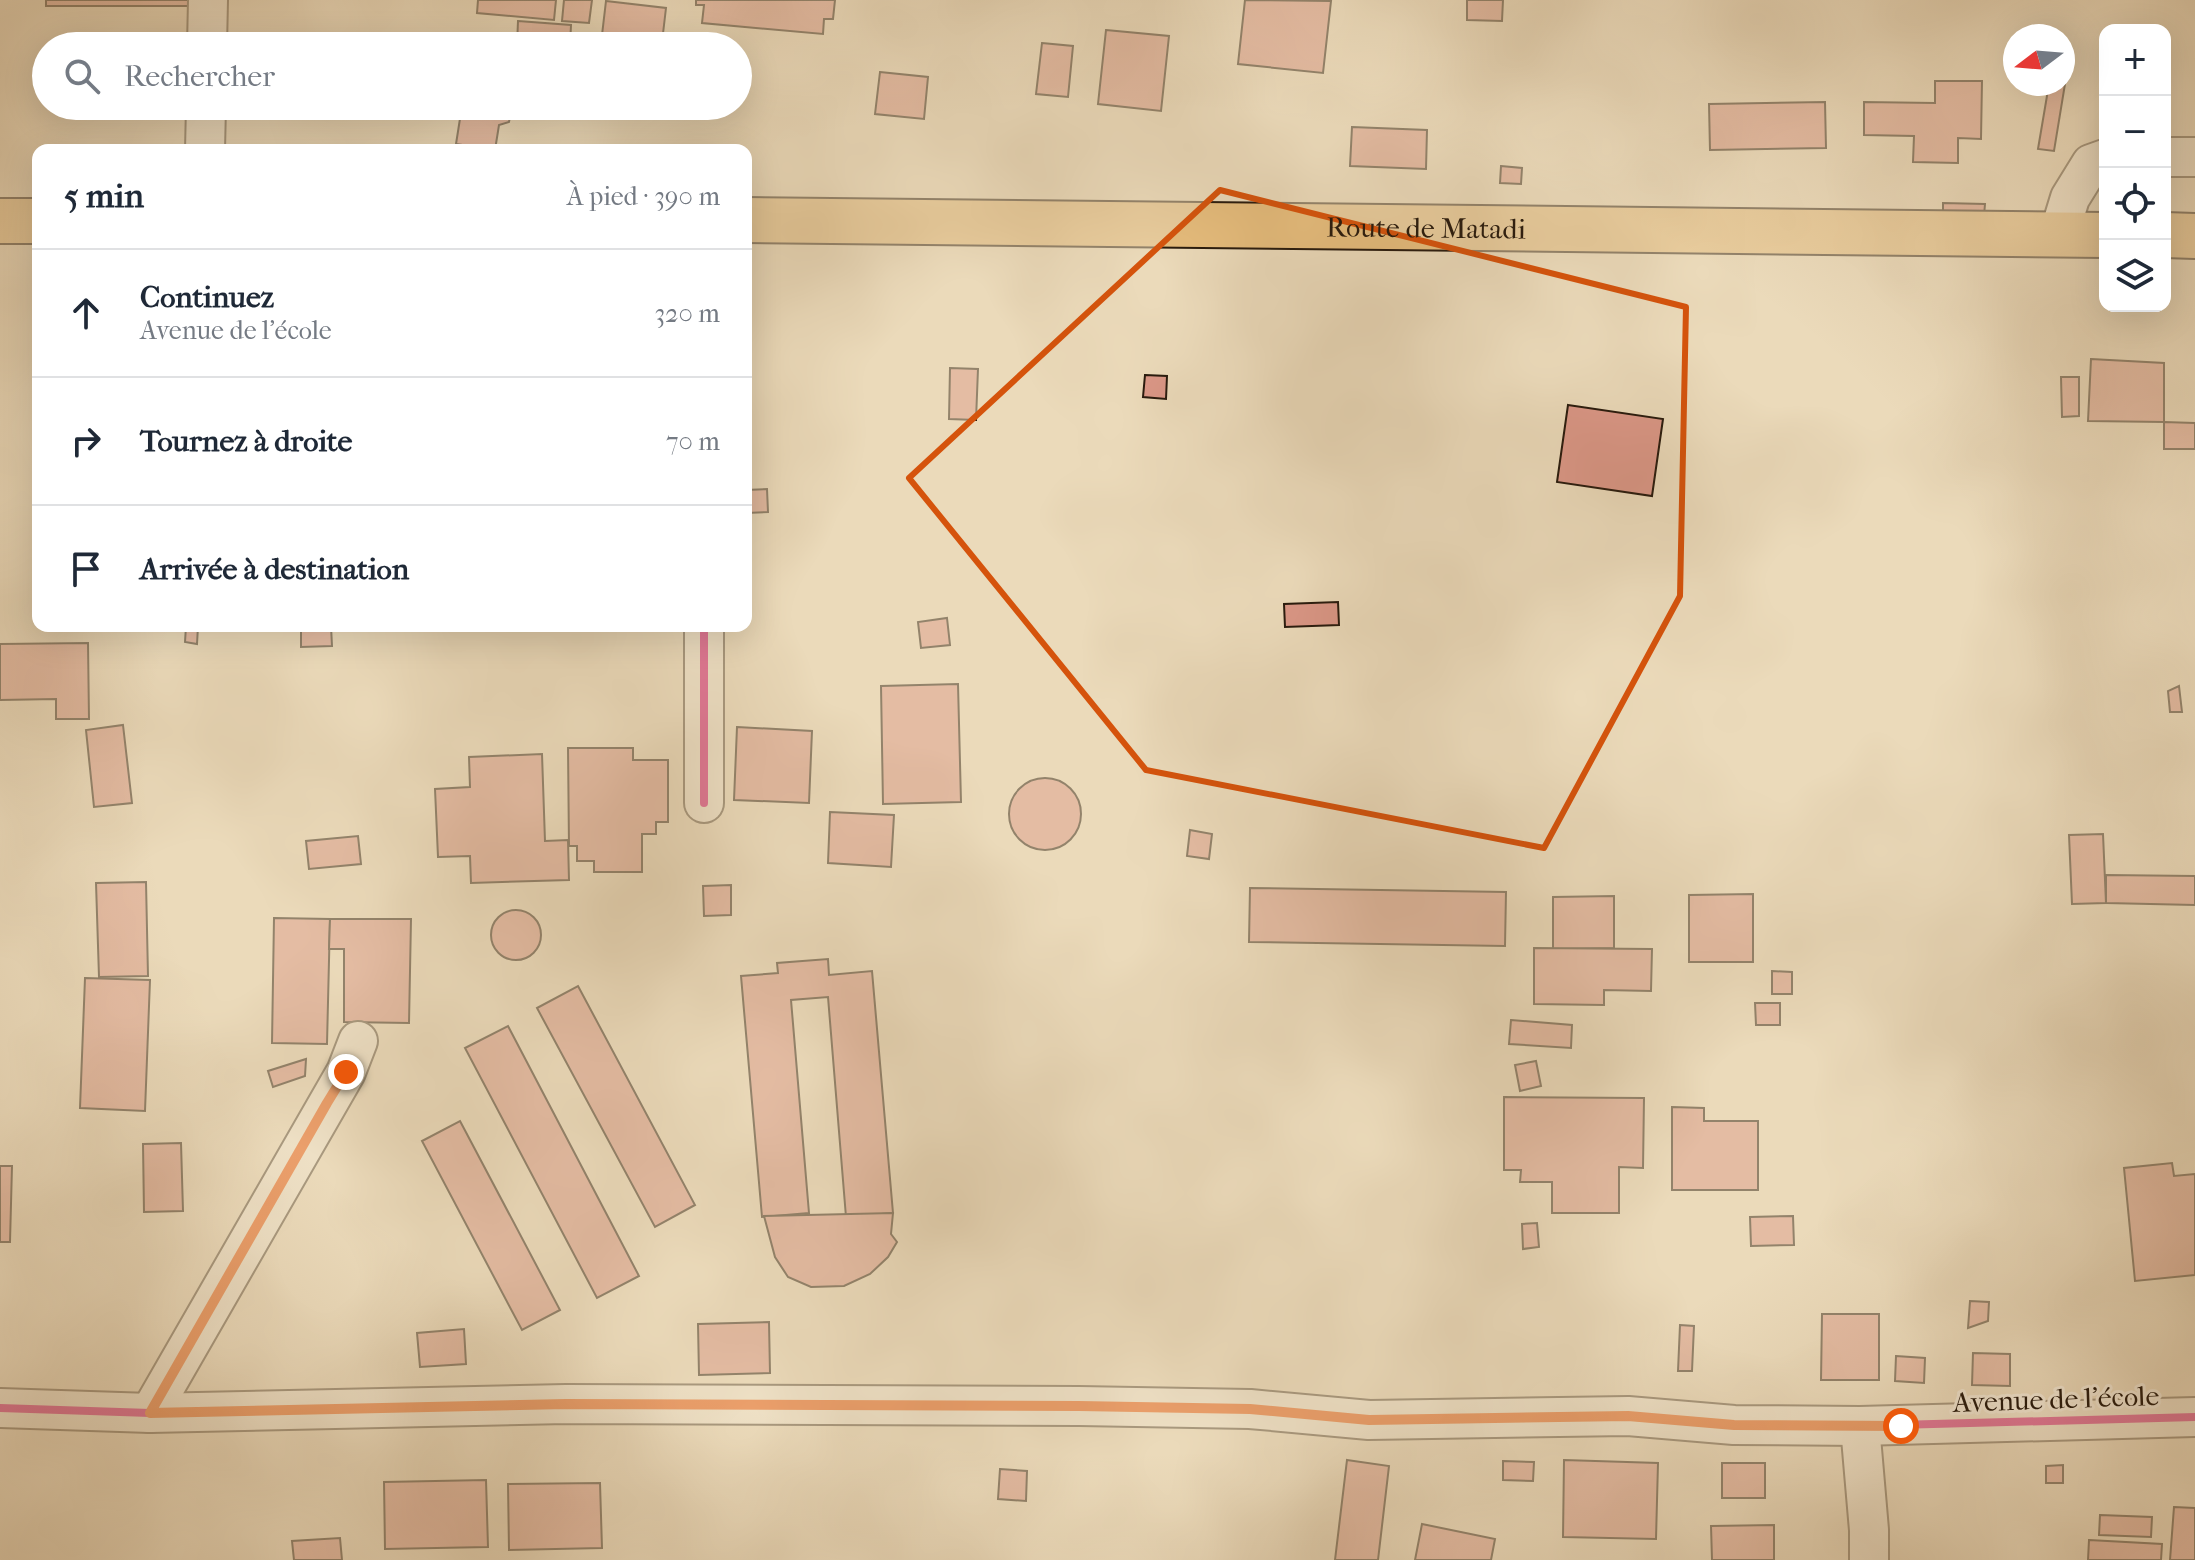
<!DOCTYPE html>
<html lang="fr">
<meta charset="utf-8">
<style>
body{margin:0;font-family:"IM FELL French Canon",serif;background:#f6f6f7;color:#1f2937}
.controls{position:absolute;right:24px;top:24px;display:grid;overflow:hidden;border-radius:16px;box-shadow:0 8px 32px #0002}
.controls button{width:72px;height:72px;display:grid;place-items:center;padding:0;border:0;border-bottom:2px solid #e0e1e3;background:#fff;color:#1f2937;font:40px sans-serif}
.compass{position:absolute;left:2003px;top:24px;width:72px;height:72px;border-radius:50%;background:#fff;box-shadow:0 8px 32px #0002;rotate:254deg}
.stop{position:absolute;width:24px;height:24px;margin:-18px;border:6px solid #ea580c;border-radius:50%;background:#fff}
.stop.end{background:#ea580c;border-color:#fff;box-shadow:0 2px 8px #0008}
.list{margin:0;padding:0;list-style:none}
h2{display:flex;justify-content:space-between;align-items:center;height:104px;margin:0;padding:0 32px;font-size:34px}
h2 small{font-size:26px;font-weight:400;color:#747a83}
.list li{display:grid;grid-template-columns:52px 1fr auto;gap:24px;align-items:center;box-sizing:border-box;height:128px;padding:0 32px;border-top:2px solid #e0e1e3}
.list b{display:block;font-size:30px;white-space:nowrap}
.list p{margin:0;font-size:26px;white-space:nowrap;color:#747a83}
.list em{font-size:26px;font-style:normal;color:#747a83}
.icon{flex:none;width:44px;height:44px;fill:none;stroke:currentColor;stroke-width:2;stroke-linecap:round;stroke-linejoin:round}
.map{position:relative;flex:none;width:2195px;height:1560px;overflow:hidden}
.search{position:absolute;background:#fff;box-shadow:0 8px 32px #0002;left:32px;top:32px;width:720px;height:88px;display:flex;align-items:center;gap:20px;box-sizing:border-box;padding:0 28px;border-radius:44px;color:#747a83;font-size:30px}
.panel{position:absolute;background:#fff;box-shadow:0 8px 32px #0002;left:32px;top:144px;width:720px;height:488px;border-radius:16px}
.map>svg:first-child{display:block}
</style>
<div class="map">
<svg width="2195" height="1560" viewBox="0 0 2195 1560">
<rect width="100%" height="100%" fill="#ebdaba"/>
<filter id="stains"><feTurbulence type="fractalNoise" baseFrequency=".0025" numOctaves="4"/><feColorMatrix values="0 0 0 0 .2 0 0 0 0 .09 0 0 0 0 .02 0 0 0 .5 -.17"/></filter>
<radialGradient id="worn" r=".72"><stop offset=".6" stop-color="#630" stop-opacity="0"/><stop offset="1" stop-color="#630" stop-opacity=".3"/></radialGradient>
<g fill="#db9787" stroke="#281a0d" stroke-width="2">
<rect x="46" y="0" width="145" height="6"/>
<polygon points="478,0 556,0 554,20 477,13"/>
<polygon points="564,0 592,0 589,23 562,21"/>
<polygon points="696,0 835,0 833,19 824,19 823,34 702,23 704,5 696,5"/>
<polygon points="1245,0 1331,1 1323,73 1238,64"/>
<polygon points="1467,0 1503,0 1502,21 1467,20"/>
<polygon points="606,1 666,8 662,42 602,35"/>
<polygon points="518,21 571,25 570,46 517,46"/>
<polygon points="1106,30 1169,36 1161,111 1098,104"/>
<polygon points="1042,43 1073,46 1068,97 1036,94"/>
<polygon points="880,72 928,77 924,119 875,114"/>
<polygon points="1935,81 1982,81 1981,139 1958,138 1958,163 1913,162 1914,136 1864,135 1864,102 1935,103"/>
<polygon points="2049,84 2065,84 2054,151 2038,149"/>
<polygon points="1825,102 1826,148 1710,150 1709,104"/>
<polygon points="462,106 512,106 509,122 499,125 495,150 456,144"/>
<polygon points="1352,127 1427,130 1426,169 1350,166"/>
<polygon points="1501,166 1522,168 1521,184 1500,183"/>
<polygon points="1943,203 1985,204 1984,216 1943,215"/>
<polygon points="2091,359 2164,363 2164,422 2088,421"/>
<polygon points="950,368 978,369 976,420 949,419"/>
<polygon points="1145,375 1167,376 1166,399 1143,397"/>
<polygon points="2061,377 2079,377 2079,416 2062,417"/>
<polygon points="1568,405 1663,419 1652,496 1557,482"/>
<polygon points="2164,422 2195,423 2195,449 2164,449"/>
<polygon points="767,489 768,512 746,513 746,490"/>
<polygon points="1338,602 1339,625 1285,627 1284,604"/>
<polygon points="947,618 950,645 921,648 918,622"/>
<polygon points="186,626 198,626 197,644 185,642"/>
<polygon points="301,626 331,626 332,646 301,647"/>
<polygon points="88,643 89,719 56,719 56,699 0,700 0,644"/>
<polygon points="958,684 961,802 883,804 881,686"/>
<polygon points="2179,686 2182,712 2170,712 2168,691"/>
<polygon points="123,725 132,803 94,807 86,730"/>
<polygon points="737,727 812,731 809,803 734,800"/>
<polygon points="568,748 633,748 633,760 668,760 668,822 656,822 656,834 642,834 642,872 594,872 594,861 577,861 577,846 569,846"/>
<polygon points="542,754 545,841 568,840 569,880 471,883 470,856 438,857 435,789 470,787 469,757"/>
<circle cx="1045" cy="814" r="36"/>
<polygon points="830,812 894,815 891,867 828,863"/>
<polygon points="1190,830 1212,834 1209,859 1187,856"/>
<polygon points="2103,834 2106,903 2072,904 2069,835"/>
<polygon points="358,836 361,864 309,869 306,841"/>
<polygon points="2106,875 2195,876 2195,905 2106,903"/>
<polygon points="146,882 148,976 99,977 96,883"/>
<polygon points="731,885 731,915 704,916 703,886"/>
<polygon points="1250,888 1506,892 1505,946 1249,942"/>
<polygon points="1753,894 1753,962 1689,962 1689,895"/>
<polygon points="1614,896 1614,948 1553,949 1553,897"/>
<circle cx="516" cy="935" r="25"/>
<polygon points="274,918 330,919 327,1044 272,1043"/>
<polygon points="330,919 411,919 409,1023 344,1022 344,949 329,949"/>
<polygon points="1534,948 1652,949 1651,991 1604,990 1604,1005 1534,1004"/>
<polygon points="828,959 829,975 872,971 893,1213 846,1217 828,997 791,1000 809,1213 762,1217 741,976 778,973 777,963"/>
<polygon points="1772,971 1792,972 1792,994 1772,994"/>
<polygon points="85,978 150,980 145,1111 80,1108"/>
<polygon points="578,986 695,1205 655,1227 537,1008"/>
<polygon points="1755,1003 1780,1003 1780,1025 1756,1025"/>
<polygon points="1511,1020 1572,1025 1571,1048 1509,1044"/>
<polygon points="508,1026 639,1276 597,1298 465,1048"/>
<polygon points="306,1059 305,1076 273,1087 268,1071"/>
<polygon points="1536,1061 1541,1086 1520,1091 1515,1065"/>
<polygon points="1504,1097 1644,1098 1643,1168 1619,1167 1619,1213 1552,1213 1552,1182 1520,1182 1521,1170 1504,1170"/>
<polygon points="1672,1107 1704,1108 1704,1121 1758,1121 1758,1190 1672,1190"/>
<polygon points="460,1121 560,1310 522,1330 422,1141"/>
<polygon points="181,1143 183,1211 144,1212 143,1144"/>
<polygon points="2172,1163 2174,1176 2195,1174 2195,1275 2135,1281 2124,1168"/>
<polygon points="0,1166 12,1166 10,1242 0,1242"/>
<polygon points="893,1213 891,1234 897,1242 888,1257 870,1274 844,1286 811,1287 788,1277 775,1257 764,1216"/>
<polygon points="1793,1216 1794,1245 1751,1246 1750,1217"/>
<polygon points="1537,1223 1539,1247 1523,1249 1522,1224"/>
<polygon points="1970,1301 1989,1302 1988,1321 1968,1328"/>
<polygon points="1822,1314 1879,1314 1879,1380 1821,1380"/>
<polygon points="769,1322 770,1373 699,1375 698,1324"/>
<polygon points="1680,1325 1694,1326 1692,1371 1678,1371"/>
<polygon points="464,1329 466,1364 420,1367 417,1333"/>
<polygon points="1973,1353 2010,1354 2010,1386 1972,1385"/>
<polygon points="1896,1356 1925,1358 1924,1383 1895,1381"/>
<polygon points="1347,1460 1389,1466 1378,1560 1335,1560"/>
<polygon points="1564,1460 1658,1463 1656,1539 1563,1537"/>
<polygon points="1503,1461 1534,1462 1533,1481 1503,1480"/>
<rect x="1722" y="1463" width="43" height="35"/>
<polygon points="2063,1465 2063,1483 2046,1483 2046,1466"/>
<polygon points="1000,1469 1027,1471 1026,1501 998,1499"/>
<polygon points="486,1480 488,1547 385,1549 384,1482"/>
<polygon points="600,1483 602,1548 509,1550 508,1484"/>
<polygon points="2174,1507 2195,1508 2195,1560 2170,1560"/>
<polygon points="2100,1515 2152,1517 2151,1537 2099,1535"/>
<polygon points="1422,1524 1495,1539 1491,1560 1415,1560"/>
<polygon points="1774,1525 1774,1560 1712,1560 1711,1526"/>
<polygon points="340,1538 342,1560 294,1560 292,1541"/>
<polygon points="2089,1540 2162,1544 2161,1560 2088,1560"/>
</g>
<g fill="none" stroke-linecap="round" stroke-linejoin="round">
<g stroke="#594a38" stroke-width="42">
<g id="minor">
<polyline points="207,46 208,0"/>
<polyline points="205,150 206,106"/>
<polyline points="2165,157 2195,157"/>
<polyline points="2059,234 2070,198 2091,164 2105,159"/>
<polyline points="704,626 704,803"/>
<polyline points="0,1408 150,1413 566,1404 1079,1406 1250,1409 1369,1420 1628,1416 1734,1425 1860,1426 2195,1417"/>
<polyline points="150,1413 346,1072 358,1041"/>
<polyline points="1860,1426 1869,1530 1869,1560"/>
</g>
</g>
<g stroke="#281a0d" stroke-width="48">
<g id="trunk">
<path id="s1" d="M746 220 2105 235"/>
<polyline points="0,221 38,221"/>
<polyline points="2165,235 2195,236"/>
</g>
</g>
<use href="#minor" stroke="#f2e7d2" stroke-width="38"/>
<use href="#trunk" stroke="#e6bd7d" stroke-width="44"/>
<g stroke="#f2e7d2" stroke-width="13">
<g id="cycleway">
<polyline points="704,626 704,803"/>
<polyline points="0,1408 150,1413 566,1404 1079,1406 1250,1409 1369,1420 1628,1416 1734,1425 1860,1426 2195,1417"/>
</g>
</g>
<use href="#cycleway" stroke="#d6006c" stroke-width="8"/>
</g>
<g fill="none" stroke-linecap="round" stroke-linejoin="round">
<polyline stroke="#ea580c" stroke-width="10" points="346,1072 327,1103 150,1413 566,1404 1079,1406 1250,1409 1369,1420 1628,1416 1734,1425 1901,1426"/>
</g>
<path d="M0 0H2195V1560H0ZM1220 190 1686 307 1680 596 1544 848 1146 770 909 478Z" fill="#ebdaba" fill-opacity=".55" fill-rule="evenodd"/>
<path fill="none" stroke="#d5530c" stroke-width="6" stroke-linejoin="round" d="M1220 190 1686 307 1680 596 1544 848 1146 770 909 478Z"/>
<g text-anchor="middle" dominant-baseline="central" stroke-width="6" stroke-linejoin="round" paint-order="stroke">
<g font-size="28" fill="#281a0d" stroke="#f2e7d2">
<text stroke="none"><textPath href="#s1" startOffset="680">Route de Matadi</textPath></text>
<text transform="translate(2056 1399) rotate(-2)">Avenue de l'école</text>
</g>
</g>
<rect width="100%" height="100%" filter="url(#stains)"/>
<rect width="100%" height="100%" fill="url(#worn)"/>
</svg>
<div class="controls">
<button>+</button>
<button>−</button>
<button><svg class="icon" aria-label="locate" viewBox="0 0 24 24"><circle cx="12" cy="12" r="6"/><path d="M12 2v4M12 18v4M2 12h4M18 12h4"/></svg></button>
<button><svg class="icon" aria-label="layers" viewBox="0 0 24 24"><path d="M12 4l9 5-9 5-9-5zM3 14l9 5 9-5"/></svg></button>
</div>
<svg class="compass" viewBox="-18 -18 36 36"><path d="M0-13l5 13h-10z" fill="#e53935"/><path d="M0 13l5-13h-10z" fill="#747a83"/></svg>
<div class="stop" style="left:1901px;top:1426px"></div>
<div class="stop end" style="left:346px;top:1072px"></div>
<div class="search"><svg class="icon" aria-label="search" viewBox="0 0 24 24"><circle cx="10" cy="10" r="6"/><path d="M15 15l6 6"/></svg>Rechercher</div>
<section class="panel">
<h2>5 min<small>À pied · 390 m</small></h2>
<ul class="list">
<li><svg class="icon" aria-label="ahead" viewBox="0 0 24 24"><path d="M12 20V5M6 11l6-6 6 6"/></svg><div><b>Continuez</b><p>Avenue de l'école</p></div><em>320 m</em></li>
<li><svg class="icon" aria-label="right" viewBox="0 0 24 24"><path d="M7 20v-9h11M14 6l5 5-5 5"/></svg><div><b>Tournez à droite</b></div><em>70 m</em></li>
<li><svg class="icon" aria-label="arrive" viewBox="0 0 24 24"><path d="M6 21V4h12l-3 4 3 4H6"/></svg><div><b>Arrivée à destination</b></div></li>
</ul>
</section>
</div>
